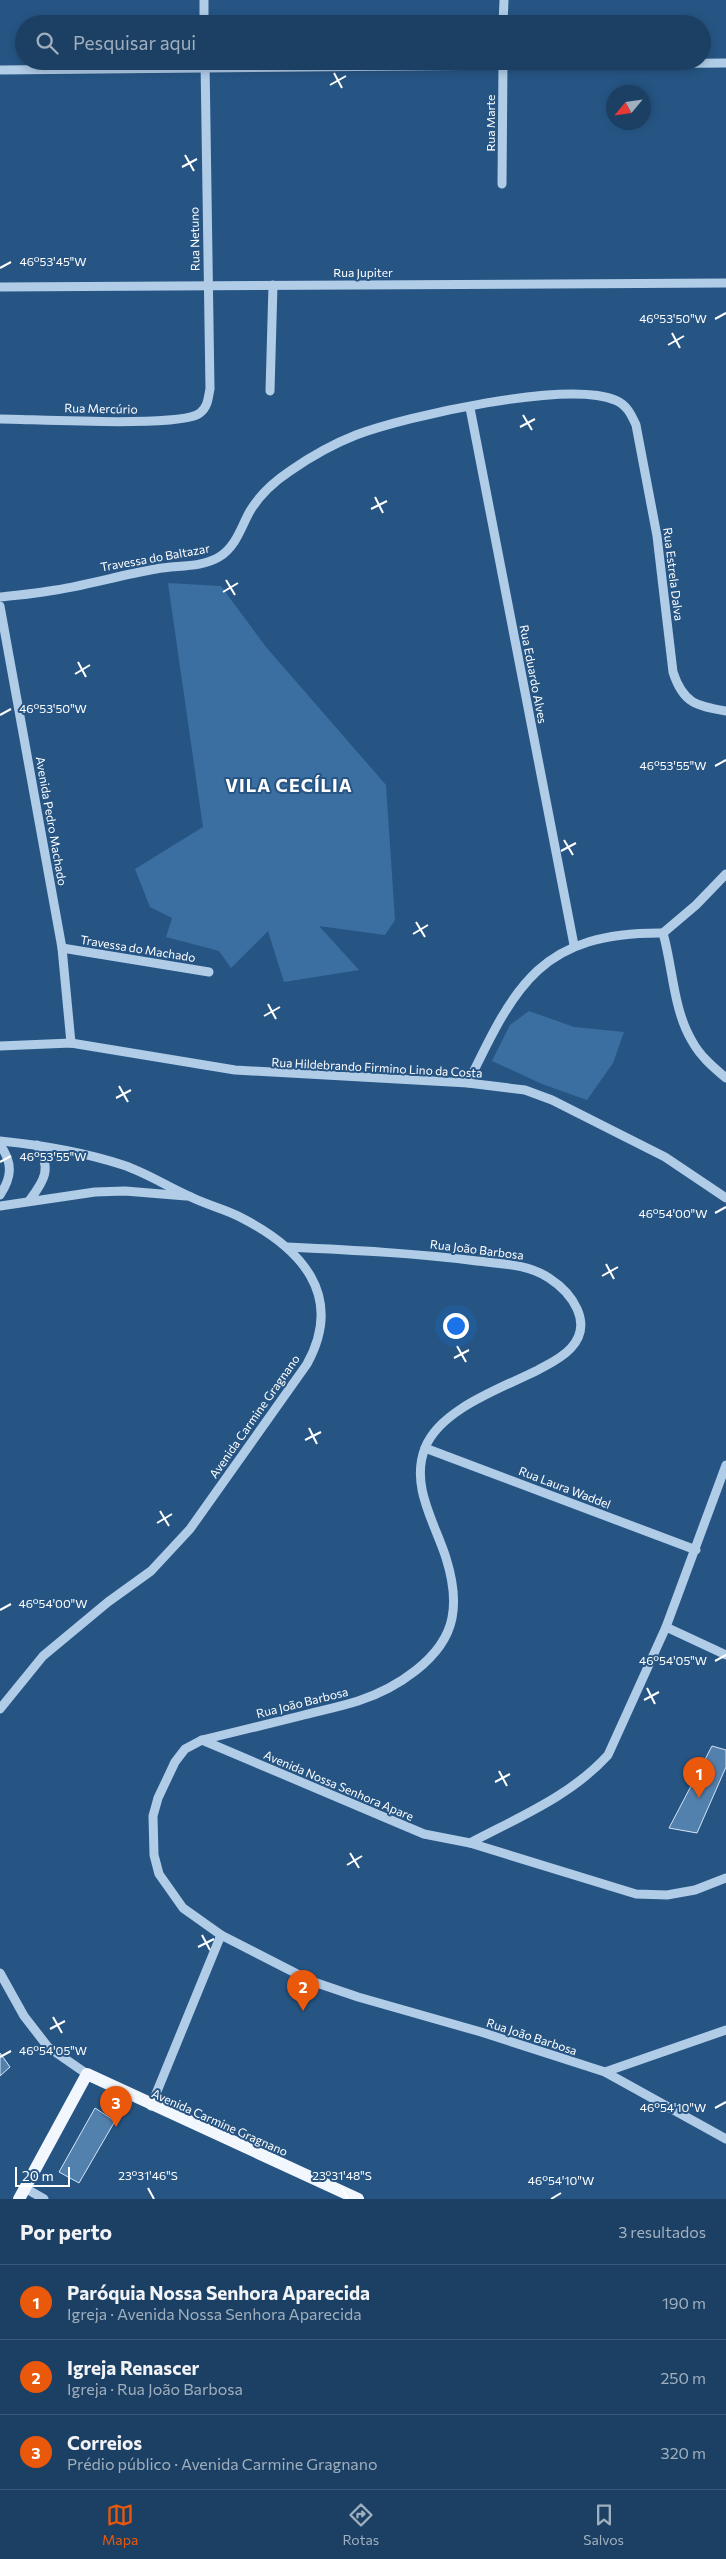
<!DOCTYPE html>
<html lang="pt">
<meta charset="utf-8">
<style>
body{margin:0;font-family:Commissioner,sans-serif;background:#254769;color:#f1f3f6}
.compass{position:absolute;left:606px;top:85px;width:45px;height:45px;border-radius:50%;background:#1c4063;box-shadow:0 2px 8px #0003;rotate:241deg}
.scale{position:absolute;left:15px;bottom:12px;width:55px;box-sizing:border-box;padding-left:5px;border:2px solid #fff;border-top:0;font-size:14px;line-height:18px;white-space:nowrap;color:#fff;-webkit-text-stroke:4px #265584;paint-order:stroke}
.you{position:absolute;left:455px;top:1325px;width:18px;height:18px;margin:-12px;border:4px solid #fff;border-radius:50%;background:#1a73e8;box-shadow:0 0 0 8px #1a73e833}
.badge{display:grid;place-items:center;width:32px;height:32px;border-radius:50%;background:#ea580c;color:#fff;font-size:16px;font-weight:700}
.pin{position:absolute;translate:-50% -41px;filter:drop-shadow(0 1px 2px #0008)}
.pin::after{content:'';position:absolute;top:26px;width:18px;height:15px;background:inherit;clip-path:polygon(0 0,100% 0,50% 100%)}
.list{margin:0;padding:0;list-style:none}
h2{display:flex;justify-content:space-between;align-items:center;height:65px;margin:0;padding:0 20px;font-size:21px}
h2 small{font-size:16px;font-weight:400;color:#a0afbe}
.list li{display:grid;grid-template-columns:32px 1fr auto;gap:15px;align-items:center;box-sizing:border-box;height:75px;padding:0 20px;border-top:1px solid #3a5978}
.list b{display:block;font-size:19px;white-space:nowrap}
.list p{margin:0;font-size:16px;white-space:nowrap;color:#a0afbe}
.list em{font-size:16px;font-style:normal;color:#a0afbe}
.icon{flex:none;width:28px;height:28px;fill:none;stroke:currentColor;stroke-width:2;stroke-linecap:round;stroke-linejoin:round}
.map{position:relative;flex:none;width:726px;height:2199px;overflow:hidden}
.search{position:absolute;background:#1c4063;box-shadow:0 2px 8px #0003;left:15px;right:15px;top:15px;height:55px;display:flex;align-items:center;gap:12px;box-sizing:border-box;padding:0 18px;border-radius:28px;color:#a0afbe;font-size:19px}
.sheet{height:290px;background:#1c4063}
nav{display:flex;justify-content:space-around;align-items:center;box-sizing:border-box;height:70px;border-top:1px solid #3a5978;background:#1c4063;font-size:14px;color:#a0afbe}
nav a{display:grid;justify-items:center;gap:2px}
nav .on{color:#ea580c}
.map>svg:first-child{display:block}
</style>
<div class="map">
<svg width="726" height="2199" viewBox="0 0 726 2199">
<rect width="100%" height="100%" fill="#265584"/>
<g fill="#3b6fa1">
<polygon points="168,583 221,586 266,647 386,785 395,920 385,935 319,926 359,970 284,982 268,931 231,968 219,951 166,937 172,918 150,907 135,869 203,827"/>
<polygon points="529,1011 574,1027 624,1032 613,1063 587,1100 542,1084 492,1061 510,1025"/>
</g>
<g fill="#5381ae" stroke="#d4e5f6">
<polygon points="712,1746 726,1750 726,1767 697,1833 669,1828"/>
<polygon points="0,2053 10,2067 0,2076"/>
<polygon points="95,2108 115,2121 79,2183 59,2172"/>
</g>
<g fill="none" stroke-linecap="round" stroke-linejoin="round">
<g stroke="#b0cce7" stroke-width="9">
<polyline points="204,0 204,24"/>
<polyline points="503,24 504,0"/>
<polyline points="0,70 726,63"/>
<polyline points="502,184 503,61"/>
<polyline points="0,287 726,283"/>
<polyline points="270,391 273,285"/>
<polyline points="470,408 574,945"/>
<path d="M0 419C32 419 182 428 200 413 208 407 208 398 210 389L205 61"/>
<path d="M0 597C16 595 33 594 49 591 85 586 120 575 156 569 176 565 201 568 219 557 236 547 241 527 250 511 259 496 275 481 290 471 310 457 333 444 356 435 407 416 567 380 615 400 627 405 631 414 636 425L657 536 673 672C683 703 696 706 726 711"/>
<polyline points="0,606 62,948 71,1043"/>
<path d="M663 933C673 968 673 1009 692 1041 700 1056 713 1067 726 1078"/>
<polyline points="663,933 696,905 726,874"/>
<polyline points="62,948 209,972"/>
<polyline points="0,1046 71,1043 235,1070 468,1083 525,1090 552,1100 665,1157 726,1198"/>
<path d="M468 1083C516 983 542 932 663 933"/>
<path d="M0 1141C41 1145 83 1152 123 1165 147 1173 168 1187 191 1197 207 1205 225 1209 240 1217 301 1248 345 1295 307 1364L190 1529 151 1571 108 1602 43 1656 0 1709"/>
<path d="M0 1145C13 1163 12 1177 0 1195"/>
<path d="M29 1201C45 1180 52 1168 37 1145"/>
<polyline points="0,1206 95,1192 125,1191 186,1196"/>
<path d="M287 1247C351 1250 414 1253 477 1261 502 1264 528 1264 549 1278 572 1293 594 1323 571 1348 562 1358 549 1364 538 1370 502 1388 440 1409 425 1448 410 1486 435 1523 446 1558 452 1577 456 1598 452 1618 444 1659 395 1689 358 1701 339 1707 319 1711 300 1716 267 1724 235 1732 202 1740L185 1749 175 1762 158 1798 153 1816 154 1855 159 1874 183 1908 221 1935 311 1981 358 1997 481 2032 605 2072 726 2139"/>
<polyline points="425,1448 696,1550"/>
<polyline points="666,1627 726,1655"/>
<polyline points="202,1740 424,1834 470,1843 636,1894 667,1895 695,1890 726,1878"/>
<path d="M470 1843C517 1818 571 1796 608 1755L666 1627 726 1465"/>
<polyline points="0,1973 24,2016 48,2047 87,2074"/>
<polyline points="605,2072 726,2030"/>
<polyline points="151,2106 221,1935"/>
<polyline points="25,2188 44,2199"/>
</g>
<polyline stroke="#f2f7fe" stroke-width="12" points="19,2199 87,2074 358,2199"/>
</g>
<path fill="none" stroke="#fff" stroke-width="2" d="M334 73 342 88M330 85 346 76M185 155 194 171M182 167 197 159M0 268 11 262M715 319 726 313M672 333 680 348M668 345 684 336M523 415 532 430M520 427 535 419M375 497 383 513M371 509 387 501M226 580 235 595M223 592 238 583M78 662 86 677M75 674 90 665M0 715 11 709M715 766 726 760M564 840 573 855M561 851 576 843M416 922 425 937M413 934 428 925M268 1004 276 1019M264 1016 280 1007M119 1086 128 1102M116 1098 131 1090M0 1162 11 1156M715 1213 726 1207M606 1264 614 1279M602 1276 618 1267M457 1346 466 1362M454 1358 469 1350M309 1428 317 1444M305 1440 321 1432M160 1511 169 1526M157 1523 172 1514M0 1610 11 1604M715 1661 726 1655M647 1688 655 1704M644 1700 659 1692M499 1771 507 1786M495 1782 510 1774M350 1853 359 1868M347 1865 362 1856M202 1935 210 1950M198 1947 214 1939M53 2017 62 2033M50 2029 65 2021M0 2057 11 2051M715 2108 726 2102M148 2188 154 2199M342 2188 348 2199M551 2199 561 2193"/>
<g text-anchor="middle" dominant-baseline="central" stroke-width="4" stroke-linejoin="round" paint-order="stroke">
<g font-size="12" fill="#fff" stroke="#265584">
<text transform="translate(490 123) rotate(-90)">Rua Marte</text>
<text transform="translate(194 239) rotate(-91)">Rua Netuno</text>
<text x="363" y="272">Rua Jupiter</text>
<text transform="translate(101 408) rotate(1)">Rua Mercúrio</text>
<text transform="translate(155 557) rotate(-10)">Travessa do Baltazar</text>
<text transform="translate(674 574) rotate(83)">Rua Estrela Dalva</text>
<text transform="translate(534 674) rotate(79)">Rua Eduardo Alves</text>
<text transform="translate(52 821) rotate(80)">Avenida Pedro Machado</text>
<text transform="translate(138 948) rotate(9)">Travessa do Machado</text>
<text transform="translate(377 1067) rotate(3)">Rua Hildebrando Firmino Lino da Costa</text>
<text transform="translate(477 1249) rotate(7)">Rua João Barbosa</text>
<text transform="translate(254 1416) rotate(-55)">Avenida Carmine Gragnano</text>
<text transform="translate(565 1487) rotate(21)">Rua Laura Waddel</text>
<text transform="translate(302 1702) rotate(-14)">Rua João Barbosa</text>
<text transform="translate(339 1785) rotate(23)">Avenida Nossa Senhora Apare</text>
<text transform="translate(532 2036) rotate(18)">Rua João Barbosa</text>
<text transform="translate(220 2122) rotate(24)">Avenida Carmine Gragnano</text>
</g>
<g font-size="18" font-weight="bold" letter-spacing="1" fill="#fff" stroke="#265584">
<text x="289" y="785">VILA CECÍLIA</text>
</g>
</g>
<g font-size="12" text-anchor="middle" fill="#fff" stroke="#265584" stroke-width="4" stroke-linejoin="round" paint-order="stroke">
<text x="53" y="266">46°53'45"W</text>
<text x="673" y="323">46°53'50"W</text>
<text x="53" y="713">46°53'50"W</text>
<text x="673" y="770">46°53'55"W</text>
<text x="53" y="1161">46°53'55"W</text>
<text x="673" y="1218">46°54'00"W</text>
<text x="53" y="1608">46°54'00"W</text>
<text x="673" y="1665">46°54'05"W</text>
<text x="53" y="2055">46°54'05"W</text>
<text x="673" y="2112">46°54'10"W</text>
<text x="148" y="2180">23°31'46"S</text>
<text x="342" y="2180">23°31'48"S</text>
<text x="561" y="2185">46°54'10"W</text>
</g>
</svg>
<svg class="compass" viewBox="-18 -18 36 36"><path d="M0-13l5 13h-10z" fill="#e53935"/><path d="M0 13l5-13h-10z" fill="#a0afbe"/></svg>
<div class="scale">20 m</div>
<div class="you"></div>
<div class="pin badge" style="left:699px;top:1798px">1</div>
<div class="pin badge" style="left:303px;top:2011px">2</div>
<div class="pin badge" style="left:116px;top:2127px">3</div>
<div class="search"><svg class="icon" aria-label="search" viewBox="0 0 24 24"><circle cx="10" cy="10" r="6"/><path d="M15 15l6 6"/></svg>Pesquisar aqui</div>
</div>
<section class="sheet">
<h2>Por perto<small>3 resultados</small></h2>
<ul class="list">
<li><span class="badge">1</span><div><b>Paróquia Nossa Senhora Aparecida</b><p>Igreja · Avenida Nossa Senhora Aparecida</p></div><em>190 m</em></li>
<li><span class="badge">2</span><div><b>Igreja Renascer</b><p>Igreja · Rua João Barbosa</p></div><em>250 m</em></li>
<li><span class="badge">3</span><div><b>Correios</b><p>Prédio público · Avenida Carmine Gragnano</p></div><em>320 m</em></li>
</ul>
</section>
<nav>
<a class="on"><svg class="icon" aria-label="map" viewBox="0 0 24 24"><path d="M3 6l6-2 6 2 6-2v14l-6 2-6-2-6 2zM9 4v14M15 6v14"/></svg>Mapa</a>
<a><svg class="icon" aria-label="directions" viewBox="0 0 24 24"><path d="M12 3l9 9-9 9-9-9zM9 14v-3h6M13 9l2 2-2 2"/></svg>Rotas</a>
<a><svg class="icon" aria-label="saved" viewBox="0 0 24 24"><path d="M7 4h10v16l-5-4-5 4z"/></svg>Salvos</a>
</nav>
